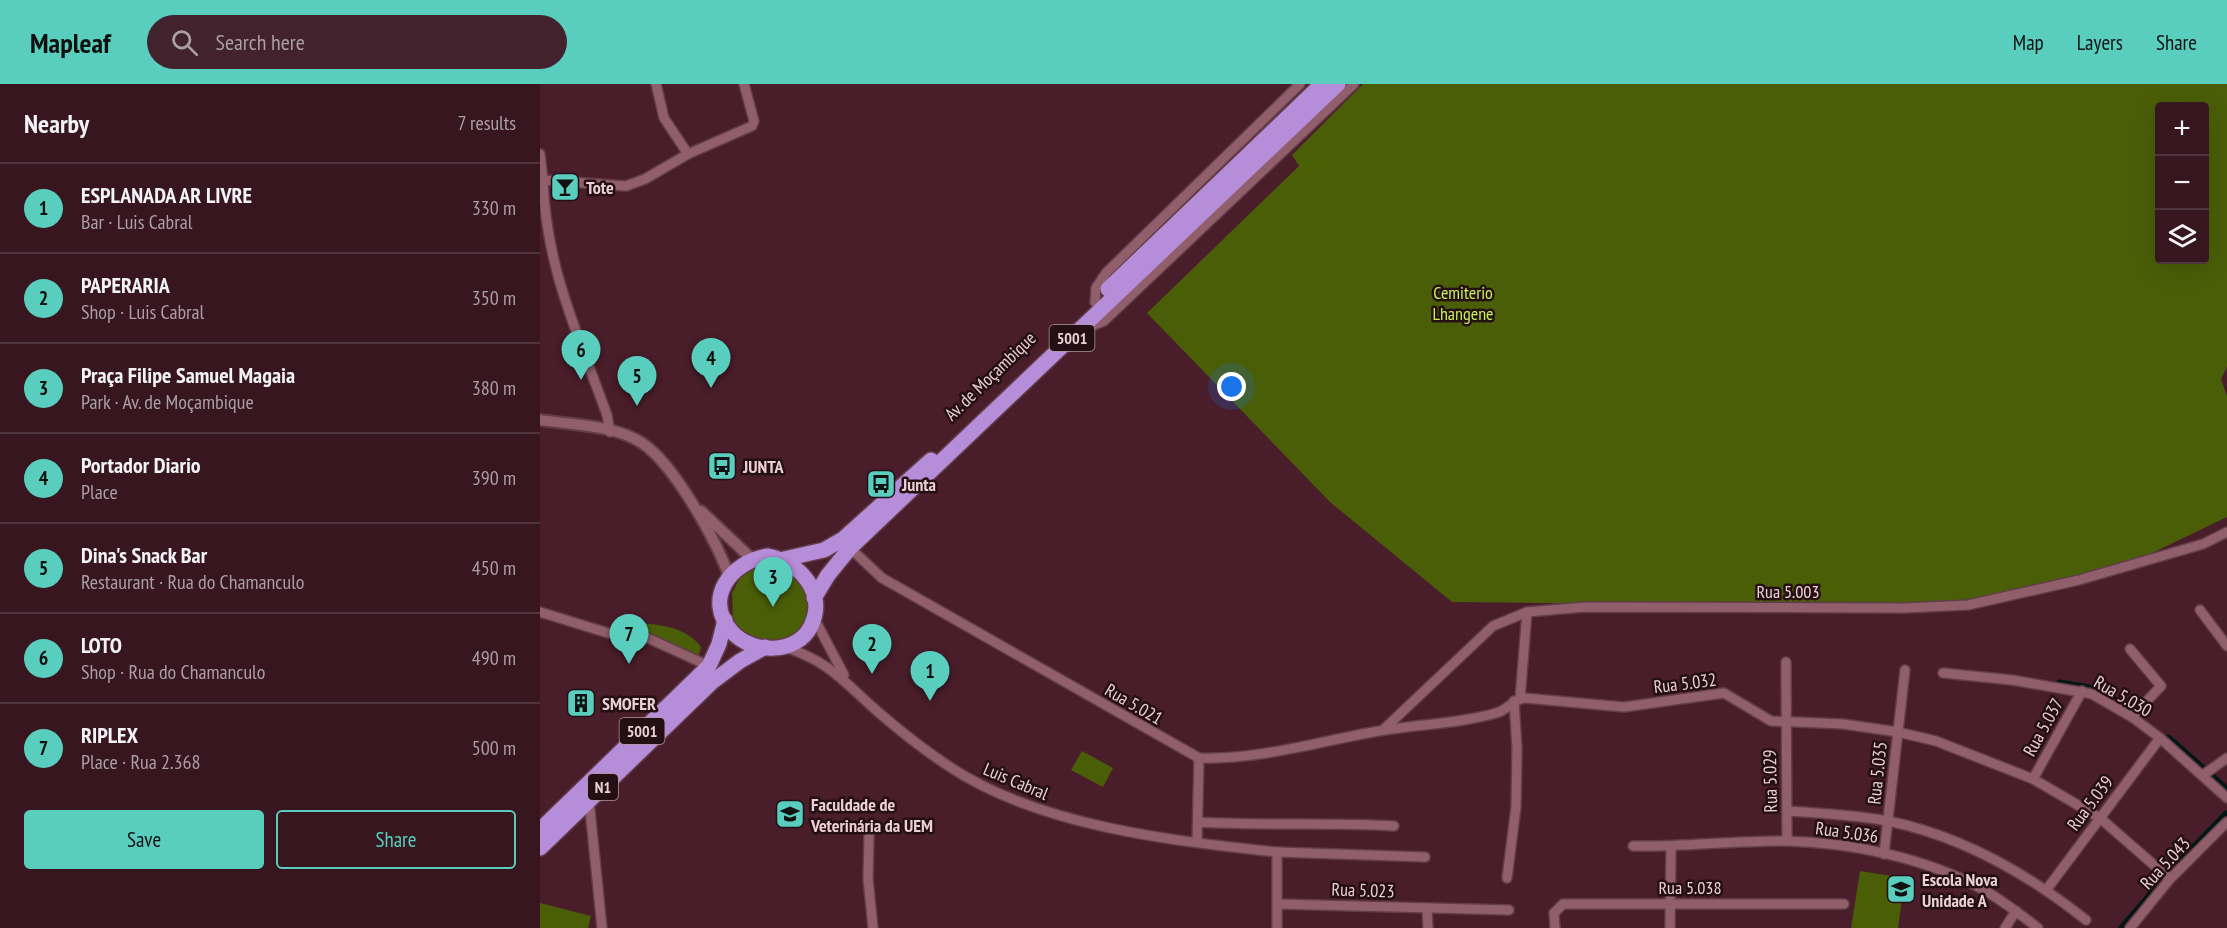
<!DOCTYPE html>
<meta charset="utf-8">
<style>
body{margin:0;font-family:"PT Sans Narrow",sans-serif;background:#42232d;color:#f1f3f6}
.controls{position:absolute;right:18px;top:18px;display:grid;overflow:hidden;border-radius:6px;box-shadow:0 6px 24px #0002}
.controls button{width:54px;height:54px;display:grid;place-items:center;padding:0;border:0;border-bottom:2px solid #51353e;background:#371620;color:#f1f3f6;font:30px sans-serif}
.you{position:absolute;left:692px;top:303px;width:21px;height:21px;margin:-15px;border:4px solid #fff;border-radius:50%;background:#1a73e8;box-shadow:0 0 0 9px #1a73e833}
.badge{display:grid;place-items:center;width:39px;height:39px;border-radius:50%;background:#59cebe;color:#111;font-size:20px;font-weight:700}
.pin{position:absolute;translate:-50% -50px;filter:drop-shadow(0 2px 3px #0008)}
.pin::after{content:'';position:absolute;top:32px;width:21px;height:18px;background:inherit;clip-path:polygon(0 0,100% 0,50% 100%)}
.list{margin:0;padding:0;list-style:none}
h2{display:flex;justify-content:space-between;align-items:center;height:78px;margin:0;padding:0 24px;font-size:26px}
h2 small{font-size:20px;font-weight:400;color:#aa9fa5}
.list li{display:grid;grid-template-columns:39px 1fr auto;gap:18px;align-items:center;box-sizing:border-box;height:90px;padding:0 24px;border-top:2px solid #51353e}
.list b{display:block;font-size:22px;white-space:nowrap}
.list p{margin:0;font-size:20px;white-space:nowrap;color:#aa9fa5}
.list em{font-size:20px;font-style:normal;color:#aa9fa5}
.actions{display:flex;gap:12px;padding:18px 24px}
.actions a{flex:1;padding:14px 0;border:2px solid #59cebe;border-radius:6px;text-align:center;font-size:21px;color:#59cebe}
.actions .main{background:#59cebe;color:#111}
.icon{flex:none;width:33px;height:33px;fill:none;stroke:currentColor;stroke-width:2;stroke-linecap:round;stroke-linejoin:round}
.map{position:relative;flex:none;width:1687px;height:844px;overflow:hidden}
header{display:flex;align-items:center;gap:36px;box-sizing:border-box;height:84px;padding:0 30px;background:#59cebe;color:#111}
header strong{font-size:28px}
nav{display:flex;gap:33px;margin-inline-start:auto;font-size:21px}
.search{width:420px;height:54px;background:#42232d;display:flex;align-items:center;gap:15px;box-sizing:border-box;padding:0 21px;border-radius:33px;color:#aa9fa5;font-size:22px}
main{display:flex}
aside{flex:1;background:#371620}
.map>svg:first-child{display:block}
</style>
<header>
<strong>Mapleaf</strong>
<div class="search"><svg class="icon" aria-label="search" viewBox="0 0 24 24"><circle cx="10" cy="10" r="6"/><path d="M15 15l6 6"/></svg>Search here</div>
<nav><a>Map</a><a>Layers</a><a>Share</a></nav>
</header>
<main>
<aside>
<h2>Nearby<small>7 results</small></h2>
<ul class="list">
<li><span class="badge">1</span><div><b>ESPLANADA AR LIVRE</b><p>Bar · Luis Cabral</p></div><em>330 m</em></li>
<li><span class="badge">2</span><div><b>PAPERARIA</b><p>Shop · Luis Cabral</p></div><em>350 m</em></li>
<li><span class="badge">3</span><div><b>Praça Filipe Samuel Magaia</b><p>Park · Av. de Moçambique</p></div><em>380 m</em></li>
<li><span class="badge">4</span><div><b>Portador Diario</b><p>Place</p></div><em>390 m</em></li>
<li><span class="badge">5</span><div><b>Dina's Snack Bar</b><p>Restaurant · Rua do Chamanculo</p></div><em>450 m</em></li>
<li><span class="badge">6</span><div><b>LOTO</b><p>Shop · Rua do Chamanculo</p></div><em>490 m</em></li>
<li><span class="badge">7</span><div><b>RIPLEX</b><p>Place · Rua 2.368</p></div><em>500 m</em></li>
</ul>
<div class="actions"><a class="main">Save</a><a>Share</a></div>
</aside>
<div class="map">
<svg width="1687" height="844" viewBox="0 0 1687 844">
<rect width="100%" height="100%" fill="#491d2a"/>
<g fill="#4a5e08" fill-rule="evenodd">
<path d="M823 0H1687V283L1681 295 1687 312V433L1610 470 1515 498 1435 517 1363 523 912 518 790 418 607 229 759 82 752 71ZM1620 22H1664V176H1620Z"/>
<polygon points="231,478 244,479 274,514 258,557 209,560 193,536 192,509 202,490 213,483"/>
<path d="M81 538C109 540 144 539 161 563L157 580 120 559 74 546Z"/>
<polygon points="542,667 573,684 563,703 531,686"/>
<polygon points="1320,787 1365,794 1358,844 1311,844"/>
<polygon points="0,819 51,832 48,844 0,844"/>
</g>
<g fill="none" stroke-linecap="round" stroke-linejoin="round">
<g stroke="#011714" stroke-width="9">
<polyline points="1520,600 1554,606 1595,630"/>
<polyline points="1628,655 1687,707"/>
<polyline points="1640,779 1687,731"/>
<polyline points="1583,844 1617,805"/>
</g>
<g stroke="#623d49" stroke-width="12">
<g id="minor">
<polyline points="116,0 124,34 148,70"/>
<polyline points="0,70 3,96 86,102 105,95 148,70 212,42 214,37 204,0"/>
<path d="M3 96C6 184 38 250 67 331L70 348"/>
<polyline points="555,218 556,204 566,189 760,0"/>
<polyline points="544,245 564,237 814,0"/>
<path d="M310 464 342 494 659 674C719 676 780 657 839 647 878 640 918 640 956 629 967 626 973 616 984 614L1084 623 1184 609 1231 637 1303 640 1358 648 1396 657 1493 695 1560 734 1630 795"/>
<polyline points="1660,526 1687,562"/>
<polyline points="0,528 68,549 101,551 169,582"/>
<polyline points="274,534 304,591"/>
<path d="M245 563C290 578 304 598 337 627 360 647 384 666 410 683 499 742 632 757 737 768V844"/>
<polyline points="1590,565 1621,602 1592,633"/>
<polyline points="1246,578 1247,757"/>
<polyline points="1403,589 1472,596 1552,610 1592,633 1620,654 1687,714"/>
<polyline points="980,615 987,528"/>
<polyline points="843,646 953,542 987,528 1045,523 1364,524 1428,521 1539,496 1663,460 1687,448"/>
<polyline points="1663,691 1687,674"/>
<polyline points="1493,695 1542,607"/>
<polyline points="49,716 62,844"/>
<path d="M1247 727C1281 729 1315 731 1348 737 1422 752 1488 790 1546 836"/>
<path d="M658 738C724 742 789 738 854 742"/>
<polyline points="329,750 328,795 333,844"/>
<polyline points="657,758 659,674"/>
<path d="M1093 762C1145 763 1197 756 1248 757 1313 759 1385 774 1442 805 1462 816 1480 830 1498 844"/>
<polyline points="737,768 885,773"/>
<polyline points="1344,770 1365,586"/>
<polyline points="967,794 976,723 977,664 974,617"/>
<polyline points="1507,805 1620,654"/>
<polyline points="737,820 969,826"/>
<polyline points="887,824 888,844"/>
<polyline points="1015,844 1014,829 1023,820 1304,820"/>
<polyline points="1130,844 1131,763"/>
<polyline points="1465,844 1476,827"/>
<polyline points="1590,844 1630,795 1687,738"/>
</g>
</g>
<g stroke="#623d49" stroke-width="14">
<g id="tertiary">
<path d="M0 336C32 341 75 341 102 359 134 380 176 456 189 492"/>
<polyline points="161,427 212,475"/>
</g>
</g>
<g stroke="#623d49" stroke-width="18">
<g id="trunk">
<polyline points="568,205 782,0"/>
<path d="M228 472C260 478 287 509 271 542 257 571 212 570 192 548 163 515 190 478 228 472Z"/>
<polyline points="244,475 284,466 303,455 391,376"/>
<polyline points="274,514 288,491 310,464 798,0"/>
<polyline points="0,746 169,582 179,560 185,536"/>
<polyline points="0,764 172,598 200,577 225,563"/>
</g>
</g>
<use href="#minor" stroke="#915e6b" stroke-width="9"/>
<use href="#tertiary" stroke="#915e6b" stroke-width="10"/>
<use href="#trunk" stroke="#b68dd8" stroke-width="15"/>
</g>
<defs>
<g id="bar-square" transform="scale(1.5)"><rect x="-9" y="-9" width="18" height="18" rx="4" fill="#59cebe" stroke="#230f14"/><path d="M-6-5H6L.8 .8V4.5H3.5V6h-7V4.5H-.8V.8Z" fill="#111"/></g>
<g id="bus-square" transform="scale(1.5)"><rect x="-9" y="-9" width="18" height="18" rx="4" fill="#59cebe" stroke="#230f14"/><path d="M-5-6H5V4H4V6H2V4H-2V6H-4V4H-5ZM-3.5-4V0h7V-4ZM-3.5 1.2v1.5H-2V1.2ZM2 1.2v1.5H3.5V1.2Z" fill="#111"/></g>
<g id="building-square" transform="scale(1.5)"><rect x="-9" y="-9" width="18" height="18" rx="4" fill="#59cebe" stroke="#230f14"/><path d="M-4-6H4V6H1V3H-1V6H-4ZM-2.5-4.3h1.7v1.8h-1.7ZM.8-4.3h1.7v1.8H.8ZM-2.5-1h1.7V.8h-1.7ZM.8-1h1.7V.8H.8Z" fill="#111"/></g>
<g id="university-square" transform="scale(1.5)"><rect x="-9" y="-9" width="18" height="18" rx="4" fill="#59cebe" stroke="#230f14"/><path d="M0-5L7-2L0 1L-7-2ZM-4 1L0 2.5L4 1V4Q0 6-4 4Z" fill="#111"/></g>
<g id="school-square" transform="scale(1.5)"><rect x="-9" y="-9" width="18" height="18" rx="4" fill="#59cebe" stroke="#230f14"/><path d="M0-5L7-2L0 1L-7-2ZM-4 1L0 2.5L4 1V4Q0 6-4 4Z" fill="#111"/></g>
</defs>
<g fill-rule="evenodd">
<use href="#bar-square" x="25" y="103"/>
<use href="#bus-square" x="182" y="382"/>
<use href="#bus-square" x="341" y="400"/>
<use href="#building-square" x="41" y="619"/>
<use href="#university-square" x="250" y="730"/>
<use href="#school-square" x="1361" y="805"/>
</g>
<g text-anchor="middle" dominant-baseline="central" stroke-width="5" stroke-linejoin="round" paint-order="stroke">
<g fill="#230f14" stroke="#b0959b" stroke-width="1.5">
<rect x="509.5" y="241" width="45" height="26" rx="4.5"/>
<rect x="79.5" y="634" width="45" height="26" rx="4.5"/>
<rect x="48" y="690" width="30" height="26" rx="4.5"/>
</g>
<g font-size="16" font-weight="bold" fill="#eccfd5">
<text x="532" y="254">5001</text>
<text x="102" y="647">5001</text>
<text x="63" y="703">N1</text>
</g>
<g font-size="18" font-weight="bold" fill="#eccfd5" stroke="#230f14" text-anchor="start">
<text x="46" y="103">Tote</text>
<text x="203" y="382">JUNTA</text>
<text x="362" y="400">Junta</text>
<text x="62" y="619">SMOFER</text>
<text x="271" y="720">Faculdade de<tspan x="271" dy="21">Veterinária da UEM</tspan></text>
<text x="1382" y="795">Escola Nova<tspan x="1382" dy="21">Unidade A</tspan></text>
</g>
<g font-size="18" fill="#c7f153" stroke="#230f14">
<text x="923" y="208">Cemiterio<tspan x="923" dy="21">Lhangene</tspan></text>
</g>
<g font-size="18" fill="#eccfd5" stroke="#230f14">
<text transform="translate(450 292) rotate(-44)">Av. de Moçambique</text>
<text x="1248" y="507">Rua 5.003</text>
<text transform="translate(1145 599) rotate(-7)">Rua 5.032</text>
<text transform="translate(1583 612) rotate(30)">Rua 5.030</text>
<text transform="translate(594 620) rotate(30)">Rua 5.021</text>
<text transform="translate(1503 643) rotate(-61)">Rua 5.037</text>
<text transform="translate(1337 689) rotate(-84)">Rua 5.035</text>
<text transform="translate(476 697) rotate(23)">Luis Cabral</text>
<text transform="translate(1230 697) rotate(-91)">Rua 5.029</text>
<text transform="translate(1550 719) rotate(-53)">Rua 5.039</text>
<text transform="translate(1307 748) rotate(8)">Rua 5.036</text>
<text transform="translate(1625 779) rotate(-47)">Rua 5.043</text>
<text x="1150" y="803">Rua 5.038</text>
<text transform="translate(823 806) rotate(2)">Rua 5.023</text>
</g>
</g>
</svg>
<div class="controls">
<button>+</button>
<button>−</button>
<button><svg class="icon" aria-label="layers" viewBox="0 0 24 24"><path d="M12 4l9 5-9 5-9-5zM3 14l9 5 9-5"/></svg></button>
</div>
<div class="you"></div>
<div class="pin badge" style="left:390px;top:617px">1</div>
<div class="pin badge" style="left:332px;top:590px">2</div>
<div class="pin badge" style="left:233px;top:523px">3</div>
<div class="pin badge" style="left:171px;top:304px">4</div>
<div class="pin badge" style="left:97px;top:322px">5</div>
<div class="pin badge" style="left:41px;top:296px">6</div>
<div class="pin badge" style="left:89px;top:580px">7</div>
</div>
</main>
